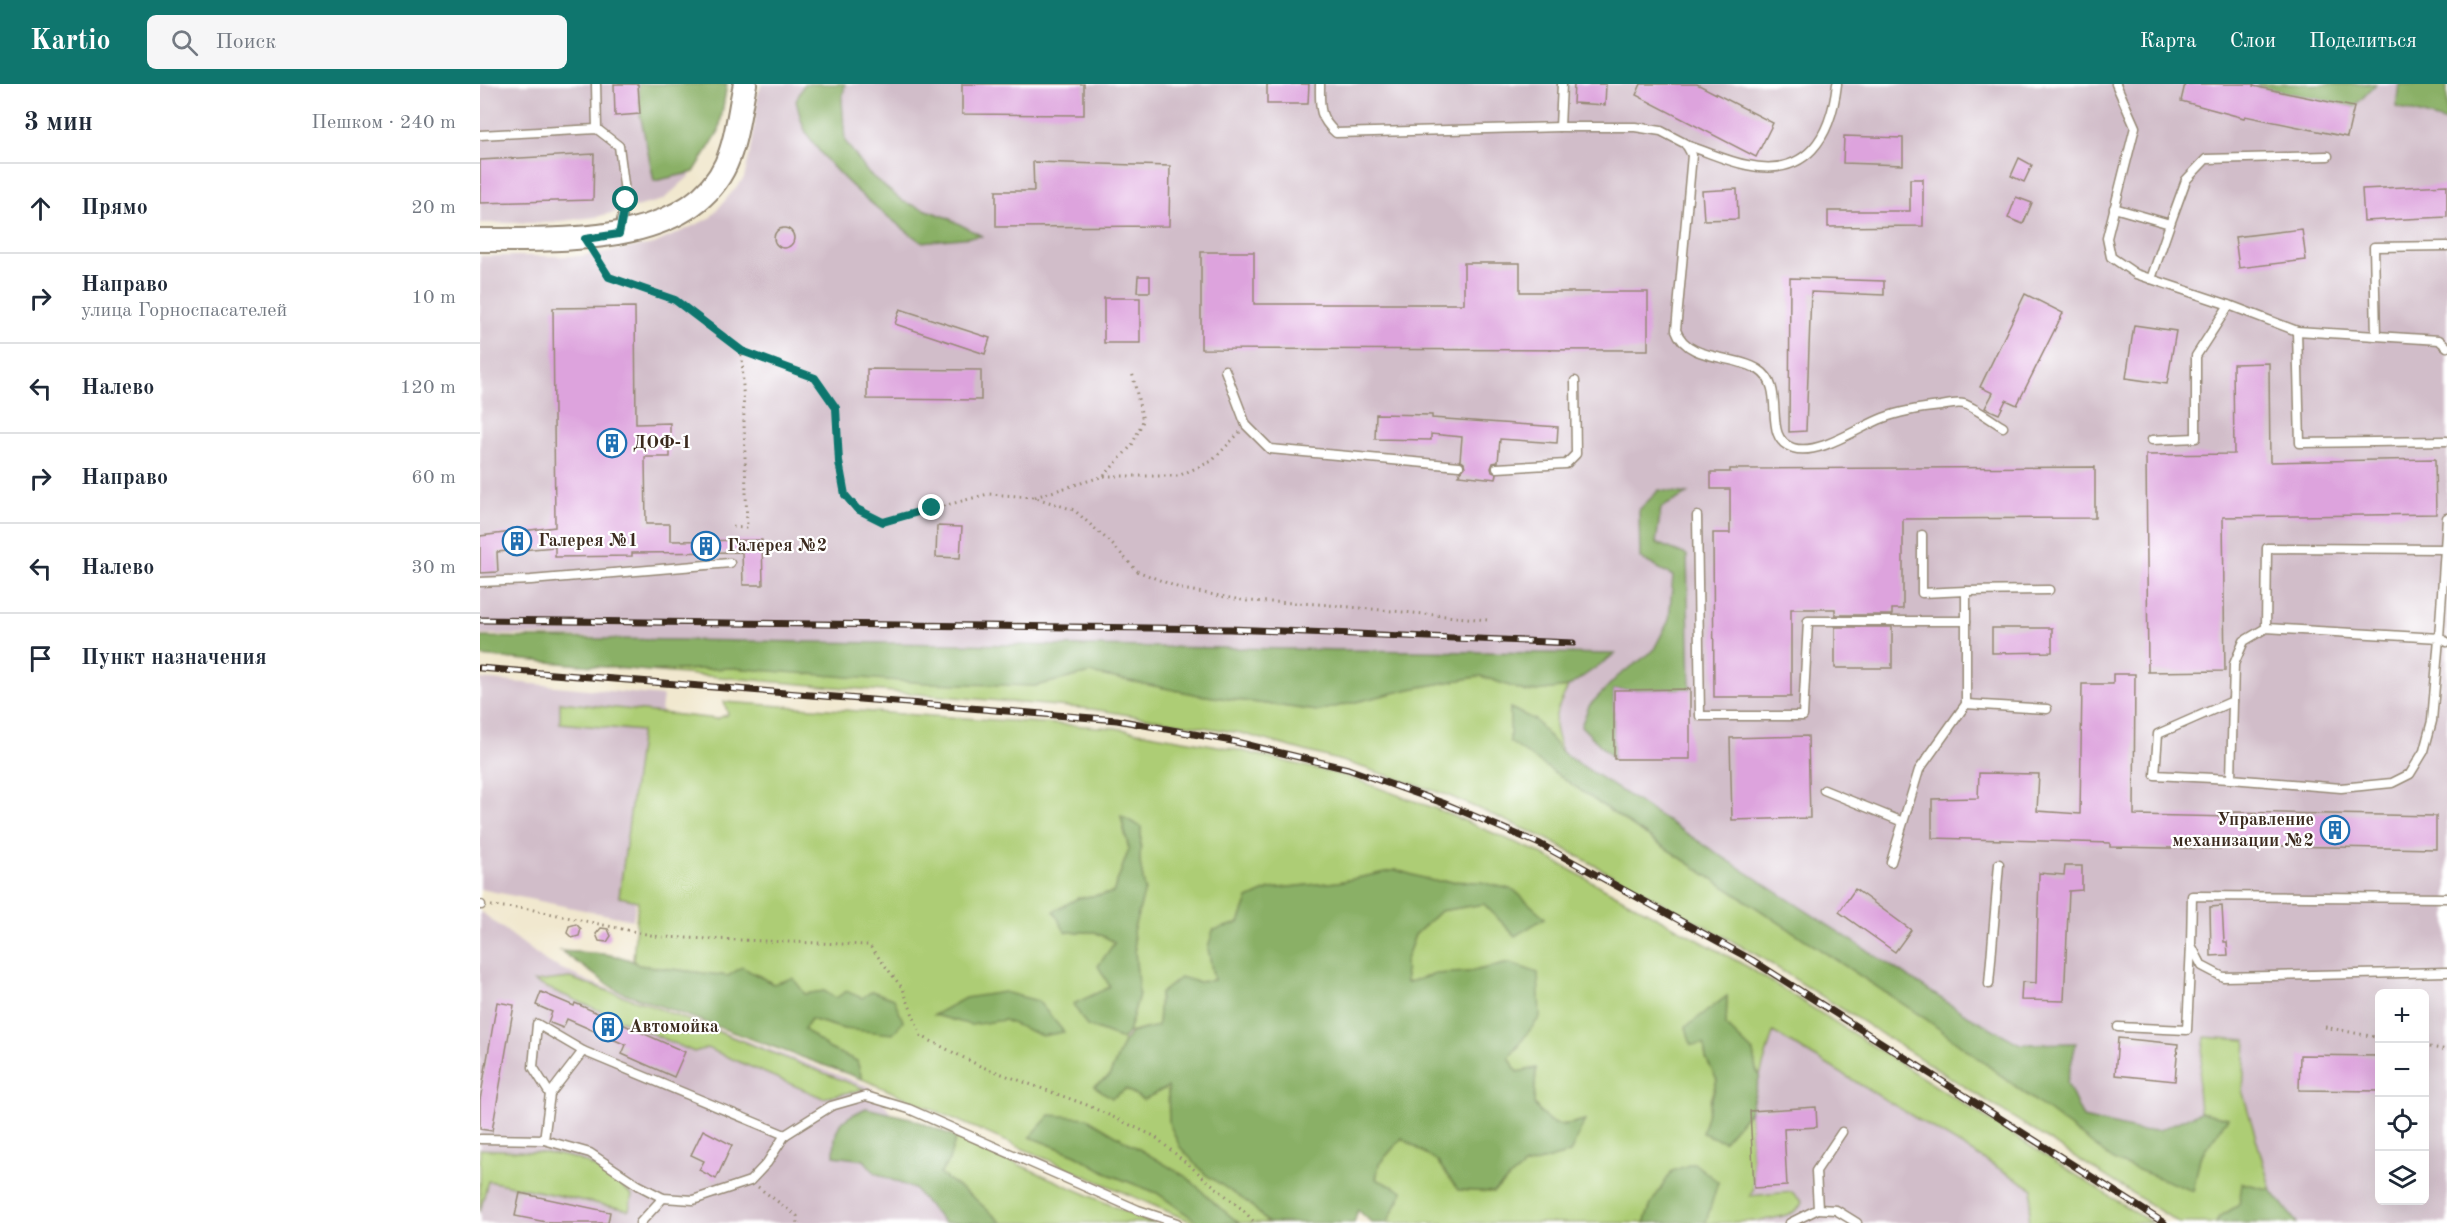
<!DOCTYPE html>
<html lang="ru">
<meta charset="utf-8">
<style>
body{margin:0;font-family:"Old Standard TT",serif;background:#f6f6f7;color:#1f2937}
.controls{position:absolute;right:18px;bottom:18px;display:grid;overflow:hidden;border-radius:9px;box-shadow:0 6px 24px #0002}
.controls button{width:54px;height:54px;display:grid;place-items:center;padding:0;border:0;border-bottom:2px solid #e0e1e3;background:#fff;color:#1f2937;font:30px sans-serif}
.stop{position:absolute;width:18px;height:18px;margin:-14px;border:4px solid #0f766e;border-radius:50%;background:#fff}
.stop.end{background:#0f766e;border-color:#fff;box-shadow:0 2px 6px #0008}
.list{margin:0;padding:0;list-style:none}
h2{display:flex;justify-content:space-between;align-items:center;height:78px;margin:0;padding:0 24px;font-size:26px}
h2 small{font-size:20px;font-weight:400;color:#747a83}
.list li{display:grid;grid-template-columns:39px 1fr auto;gap:18px;align-items:center;box-sizing:border-box;height:90px;padding:0 24px;border-top:2px solid #e0e1e3}
.list b{display:block;font-size:22px;white-space:nowrap}
.list p{margin:0;font-size:20px;white-space:nowrap;color:#747a83}
.list em{font-size:20px;font-style:normal;color:#747a83}
.icon{flex:none;width:33px;height:33px;fill:none;stroke:currentColor;stroke-width:2;stroke-linecap:round;stroke-linejoin:round}
.map{position:relative;flex:none;width:1967px;height:1139px;overflow:hidden}
header{display:flex;align-items:center;gap:36px;box-sizing:border-box;height:84px;padding:0 30px;background:#0f766e;color:#fff}
header strong{font-size:28px}
nav{display:flex;gap:33px;margin-inline-start:auto;font-size:21px}
.search{width:420px;height:54px;background:#f6f6f7;display:flex;align-items:center;gap:15px;box-sizing:border-box;padding:0 21px;border-radius:9px;color:#747a83;font-size:22px}
main{display:flex}
aside{flex:1;background:#fff}
.map>svg:first-child{display:block}
</style>
<header>
<strong>Kartio</strong>
<div class="search"><svg class="icon" aria-label="search" viewBox="0 0 24 24"><circle cx="10" cy="10" r="6"/><path d="M15 15l6 6"/></svg>Поиск</div>
<nav><a>Карта</a><a>Слои</a><a>Поделиться</a></nav>
</header>
<main>
<aside>
<h2>3 мин<small>Пешком · 240 m</small></h2>
<ul class="list">
<li><svg class="icon" aria-label="ahead" viewBox="0 0 24 24"><path d="M12 20V5M6 11l6-6 6 6"/></svg><div><b>Прямо</b></div><em>20 m</em></li>
<li><svg class="icon" aria-label="right" viewBox="0 0 24 24"><path d="M7 20v-9h11M14 6l5 5-5 5"/></svg><div><b>Направо</b><p>улица Горноспасателей</p></div><em>10 m</em></li>
<li><svg class="icon" aria-label="left" viewBox="0 0 24 24"><path d="M17 20v-9H6M10 6l-5 5 5 5"/></svg><div><b>Налево</b></div><em>120 m</em></li>
<li><svg class="icon" aria-label="right" viewBox="0 0 24 24"><path d="M7 20v-9h11M14 6l5 5-5 5"/></svg><div><b>Направо</b></div><em>60 m</em></li>
<li><svg class="icon" aria-label="left" viewBox="0 0 24 24"><path d="M17 20v-9H6M10 6l-5 5 5 5"/></svg><div><b>Налево</b></div><em>30 m</em></li>
<li><svg class="icon" aria-label="arrive" viewBox="0 0 24 24"><path d="M6 21V4h12l-3 4 3 4H6"/></svg><div><b>Пункт назначения</b></div></li>
</ul>
</aside>
<div class="map">
<svg width="1967" height="1139" viewBox="0 0 1967 1139">
<rect width="100%" height="100%" fill="#fff"/>
<filter id="ink" filterUnits="userSpaceOnUse"><feTurbulence type="fractalNoise" baseFrequency=".0167" numOctaves="2"/><feDisplacementMap in="SourceGraphic" scale="12" xChannelSelector="R" yChannelSelector="G"/><feConvolveMatrix kernelMatrix="1 2 1 2 8 2 1 2 1" color-interpolation-filters="sRGB"/></filter>
<filter id="wash" filterUnits="userSpaceOnUse"><feTurbulence type="fractalNoise" baseFrequency=".008" numOctaves="4" result="noise"/><feDisplacementMap in="SourceGraphic" scale="24" xChannelSelector="R" yChannelSelector="G"/><feGaussianBlur stdDeviation="1.35" result="paint"/><feColorMatrix in="noise" values="0 0 0 0 0 0 0 0 0 0 0 0 0 0 0 0 0 1.4 0 .05"/><feComposite in="paint" operator="in"/></filter>
<g filter="url(#wash)">
<rect width="100%" height="100%" fill="#f1e8cf"/>
<g fill="#d1bdc9" fill-rule="evenodd">
<polygon points="0,0 158,0 160,30 214,88 183,116 116,133 64,139 0,139"/>
<path d="M282 0H1967V1139H1797L1634 1060 1065 669 1074 586 0 550V172H100L174 160 230 134 264 94 272 61 278 10ZM1900 910H1944V1116H1900Z"/>
<polygon points="0,595 183,612 153,836 0,805"/>
<polygon points="0,827 67,878 108,897 391,1003 499,1139 0,1139"/>
<polygon points="1293,948 1554,1105 1548,1139 1271,1139 1270,1027"/>
</g>
<g fill="#adcd75" stroke="#747c4a" stroke-width="1.5">
<path d="M252 584 555 602 610 589 719 611 838 627 930 605 1001 592 1047 608 1088 603C1072 636 1071 636 1083 670L1055 636 1030 624 1031 658 1158 746 1446 935 1556 1018 1713 1107 1720 1073 1748 1034 1720 1028 1718 1004 1725 953 1766 956 1763 1009 1791 1106 1763 1099 1759 1121 1739 1133 1736 1139H1699L1277 871 1065 754 967 711 872 680 760 649 612 625 169 587Z"/>
<path d="M80 618 237 635 248 630 244 618 635 644 749 664 866 692 959 726 1058 768 1268 883 1672 1139H1548L1553 1105 1293 948 1280 992 1276 986 1273 968 1246 942 1247 912 1206 943 1224 960 1226 974 1237 996 1230 1016 1244 1057 1270 1027 1274 1104 1270 1112 1312 1108 1322 1118C1318 1139 1250 1139 1225 1139L1238 1098 1172 1118 1164 1139H907L923 1108 896 1096 899 1080 922 1054 957 1077 978 1106 1013 1108 1044 1082 1090 1069 1104 1036C1076 1044 1072 1043 1054 1020L1056 985 1037 988 1029 973 1040 961 1030 879 988 888 956 890 926 899 925 878 935 851 960 827 1004 820 1035 852 1001 798 953 797 916 786 858 798 790 805 768 815 759 839 728 864 734 897 718 898 680 910 678 942 648 949 659 910 653 847 665 806 660 779 661 743 641 733 649 765 633 809 598 814 585 848H615L635 858 631 903 607 942 643 955 644 958 629 993 615 1002 646 1005 688 1002 689 1039 725 1090 770 1120 788 1139H759L733 1118 708 1094 607 1034 550 1053 596 1071 631 1091 677 1109 719 1139H714L382 995 377 977 350 965 323 946 331 935 364 945 382 914 356 915 344 907 325 910 293 900 276 889 248 892 158 881 153 876 158 817 139 813 161 647 80 639Z"/>
<polygon points="90,894 167,920 385,1005 343,1014 227,964 214,968 54,898"/>
<polygon points="476,1053 658,1133 675,1139 522,1139 494,1114 460,1090 469,1076"/>
<path d="M0 1065C29 1067 76 1067 102 1077 120 1084 137 1098 152 1111L149 1126 8 1097 0 1128Z"/>
</g>
<g fill="#8ab066" stroke="#626d42" stroke-width="1.5">
<polygon points="158,0 247,0 239,47 214,88 174,97 160,30"/>
<path d="M324 0H365L362 16 365 57 388 89 424 118 466 133 502 152 441 158C401 128 352 91 326 48 321 39 319 27 316 17Z"/>
<polygon points="1778,0 1896,0 1874,23 1780,4"/>
<polygon points="1919,0 1967,0 1967,38 1916,23"/>
<polygon points="1179,406 1207,410 1181,424 1176,459 1207,471 1210,605 1134,606 1134,675 1101,642 1109,622 1137,593 1173,567 1189,536 1193,492 1160,474 1159,426"/>
<polygon points="0,553 1135,570 1088,603 1047,608 1001,592 930,605 838,627 719,611 610,589 555,602 446,599 252,584 169,587 0,572"/>
<polygon points="1030,624 1055,636 1084,670 1482,928 1540,960 1596,959 1587,999 1603,1034 1660,1047 1679,1046 1720,1028 1748,1034 1720,1073 1713,1107 1635,1077 1446,935 1158,746 1030,658"/>
<polygon points="641,732 661,743 660,779 665,806 653,847 659,910 648,949 643,955 607,942 593,920 630,903 618,882 635,858 615,848 585,848 574,827 598,814 633,809 649,765"/>
<path d="M916 786 953 797 1001 798 1034 806 1065 834 1035 852 1004 820 960 827 935 851 925 878 926 899 956 890 988 888 1030 879 1058 889 1060 933 1029 973 1037 988 1056 984 1054 1020C1072 1044 1076 1044 1105 1036L1090 1069 1044 1082 1013 1108 978 1106 957 1077 922 1054 899 1080 896 1095 923 1107 907 1139H892L878 1126 874 1139H788L770 1120 725 1090 700 1063 689 1039 688 1003 663 1016 646 1005 632 1014 614 1002 629 993 644 958 651 949 678 942 680 910 701 893 718 898 734 896 728 864 733 846 759 839 768 815 790 805 858 798Z"/>
<path d="M81 867C100 869 145 868 158 881L248 892 262 883 293 900 313 894 325 910 344 907 356 914 366 907 382 914 392 907 414 915 423 937 413 950 364 945 331 935 324 945 350 965 377 977 382 995 136 906Z"/>
<polygon points="524,908 558,917 584,948 562,952 524,936 491,941 454,931 485,914"/>
<polygon points="1247,912 1246,942 1273,968 1276,986 1280,992 1270,1027 1244,1057 1222,1049 1237,996 1226,974 1224,960 1211,961 1206,943"/>
<path d="M386 1024 430 1034 476 1053 469 1076 460 1090 494 1114 522 1139H464L434 1105 395 1089 384 1076 354 1072C355 1040 357 1038 386 1024Z"/>
<polygon points="570,1031 607,1034 708,1094 733,1118 759,1139 719,1139 677,1109 631,1091 596,1071 550,1053"/>
<polygon points="1214,1079 1238,1098 1226,1138 1164,1139 1172,1118 1192,1087"/>
<polygon points="1762,1099 1791,1106 1817,1139 1736,1139 1739,1133 1759,1121"/>
</g>
<g id="blocks">
<g fill="#dda3dd">
<polygon points="134,0 158,0 160,30 135,32"/>
<polygon points="482,0 604,0 604,31 482,30"/>
<polygon points="787,0 829,0 828,20 787,20"/>
<polygon points="1094,0 1126,0 1125,21 1093,19"/>
<polygon points="1161,0 1217,0 1293,39 1276,73 1156,11"/>
<polygon points="1705,0 1774,0 1773,2 1874,23 1867,53 1765,32 1764,34 1701,17"/>
<polygon points="1364,52 1423,54 1423,81 1363,79"/>
<polygon points="114,70 113,116 0,119 0,76"/>
<polygon points="1539,74 1552,81 1544,98 1531,92"/>
<polygon points="553,78 690,82 689,142 516,143 516,107 554,107"/>
<polygon points="1430,95 1443,95 1443,142 1348,143 1348,127 1430,127"/>
<polygon points="1967,101 1967,133 1884,137 1882,105"/>
<polygon points="1257,105 1258,135 1224,136 1222,107"/>
<polygon points="1536,113 1552,119 1543,140 1528,134"/>
<circle cx="304" cy="154" r="10"/>
<polygon points="1822,145 1826,176 1759,184 1755,153"/>
<polygon points="721,168 774,168 774,220 984,220 984,179 1040,179 1040,208 1168,208 1168,266 721,265"/>
<polygon points="658,192 670,192 670,208 657,208"/>
<polygon points="1310,194 1404,197 1404,211 1331,208 1326,347 1309,348"/>
<polygon points="1545,210 1583,229 1537,321 1526,316 1519,330 1505,324 1513,309 1500,303"/>
<rect x="624" y="214" width="36" height="45"/>
<polygon points="155,223 156,340 190,339 190,373 165,373 166,440 190,440 190,457 282,456 283,501 263,501 262,468 152,469 152,472 75,473 75,463 17,468 18,488 0,489 0,452 75,443 73,224"/>
<polygon points="420,225 510,254 505,270 415,240"/>
<polygon points="1654,241 1696,247 1687,300 1646,294"/>
<polygon points="1789,279 1790,378 1955,375 1956,430 1743,433 1745,587 1668,588 1666,371 1754,370 1753,280"/>
<polygon points="387,285 501,286 501,316 387,315"/>
<polygon points="896,330 952,331 952,334 1078,343 1077,359 1020,355 1018,378 1013,379 1011,384 1012,388 1017,390 1016,395 978,391 985,383 984,379 980,376 982,353 951,350 951,356 895,355"/>
<polygon points="1615,383 1615,434 1423,435 1423,525 1412,525 1412,531 1355,531 1355,525 1311,525 1311,613 1234,613 1233,449 1250,449 1250,405 1231,405 1231,388 1250,388 1250,385"/>
<polygon points="457,442 482,443 480,474 456,473"/>
<rect x="1355" y="543" width="57" height="41"/>
<polygon points="1512,544 1572,544 1572,568 1512,569"/>
<polygon points="1633,590 1655,590 1654,731 1754,733 1754,728 1956,732 1956,765 1746,761 1746,765 1630,763 1630,759 1452,754 1452,715 1498,714 1499,689 1559,690 1557,727 1600,730 1602,600 1633,600"/>
<polygon points="1210,605 1210,675 1134,675 1134,606"/>
<polygon points="1328,652 1330,734 1252,736 1250,654"/>
<polygon points="1585,782 1602,782 1602,806 1589,807 1584,917 1541,916 1542,898 1556,899 1559,789 1584,791"/>
<polygon points="1375,805 1431,846 1415,868 1359,828"/>
<polygon points="1742,822 1744,858 1747,858 1748,871 1731,872 1730,823"/>
<polygon points="96,840 101,845 99,852 92,854 87,849 89,842"/>
<polygon points="121,844 128,845 131,852 127,858 119,857 116,850"/>
<polygon points="61,908 94,922 95,919 205,968 194,993 142,970 146,961 87,935 83,944 68,938 72,928 56,921"/>
<polygon points="17,918 34,921 12,1047 0,1045 0,1016"/>
<polygon points="1638,954 1698,960 1695,997 1635,991"/>
<polygon points="1820,971 1899,972 1899,1007 1819,1006"/>
<polygon points="1336,1023 1337,1043 1304,1045 1307,1102 1274,1104 1270,1027"/>
<polygon points="223,1046 252,1061 236,1095 219,1086 224,1077 211,1071"/>
<polygon points="40,1109 130,1128 128,1139 71,1139 35,1132"/>
</g>
</g>
</g>
<g filter="url(#ink)">
<use href="#blocks" fill-opacity="0" stroke="#968976" stroke-width="1.5"/>
<g fill="none" stroke-linecap="round" stroke-linejoin="round">
<g stroke="#968976" stroke-width="11">
<g id="lane">
<polyline points="116,0 117,45"/>
<path d="M840 0C840 22 838 33 856 49L1080 43H1155L1181 47 1206 60 1212 71 1196 246C1207 278 1254 270 1279 286 1308 304 1280 354 1313 364 1339 372 1379 343 1403 334 1421 327 1441 324 1461 322 1467 321 1477 318 1484 320 1494 323 1513 337 1523 343"/>
<polyline points="1636,0 1655,43 1627,154 1631,173 1656,190 1749,221 1817,247 1959,256 1967,263"/>
<polyline points="1080,43 1082,0"/>
<polyline points="0,51 117,45 139,62 146,116 139,147"/>
<path d="M1206 61C1226 67 1246 77 1267 81 1327 94 1351 53 1357 0"/>
<polyline points="1634,124 1690,140 1706,96 1726,75 1848,72"/>
<polyline points="1671,195 1690,140"/>
<polyline points="1817,247 1820,359 1967,357"/>
<polyline points="1896,252 1894,163 1967,162"/>
<polyline points="745,286 766,341 790,365 979,382"/>
<polyline points="1672,356 1716,354 1716,272 1749,221"/>
<polyline points="1017,384 1086,380 1096,370 1095,297"/>
<polyline points="1217,432 1220,632 1323,632 1328,537 1486,537"/>
<polyline points="1967,434 1959,554 1967,558"/>
<polyline points="0,498 51,496 250,479"/>
<polyline points="1486,507 1569,506"/>
<polyline points="1786,544 1764,557 1754,580 1751,695 1861,704 1912,699 1930,690 1944,667 1952,637 1959,554 1786,544 1787,464 1965,465"/>
<polyline points="1486,620 1567,625"/>
<polyline points="1751,695 1675,691 1678,650 1753,617"/>
<polyline points="1344,706 1423,738"/>
<polyline points="1411,778 1439,686 1486,620 1486,507 1442,509 1442,451"/>
<polyline points="1967,814 1712,812 1711,861 1722,882 1743,893 1967,888"/>
<polyline points="0,821 1,821"/>
<polyline points="1509,900 1519,780"/>
<polyline points="1638,943 1707,946 1711,861"/>
<polyline points="70,1010 53,983 57,940 103,967"/>
<polyline points="0,1055 64,1056 110,1069 158,1101 183,1114 213,1116 270,1097 287,1079 305,1051 351,1022 386,1012 429,1025 658,1126 697,1139"/>
<polyline points="64,1056 70,1010 103,967 305,1051"/>
<polyline points="1338,1125 1356,1126 1377,1139"/>
<polyline points="160,1139 183,1114"/>
<polyline points="1310,1139 1338,1125 1336,1087 1362,1048"/>
</g>
</g>
<g stroke="#968976" stroke-width="26">
<path id="secondary" d="M0 156C76 155 208 164 246 80 257 55 259 27 265 0"/>
</g>
<g stroke="#968976" stroke-width="3" stroke-dasharray="1.5 4.5" stroke-linecap="butt">
<polyline points="114,169 129,193 195,216 262,267 267,444 249,443"/>
<polyline points="262,267 335,294 356,324 359,378 365,411 377,425 403,438 508,410 553,413 594,426 631,459 657,487 702,505 767,517 838,520 1008,536"/>
<polyline points="624,392 698,392 732,377 760,348"/>
<polyline points="555,413 624,392 652,361 663,337 652,288"/>
<polyline points="11,822 49,825 180,853 389,861 423,905 441,952 500,982 607,1021 674,1052 764,1127 775,1139"/>
<polyline points="1845,943 1900,954"/>
<polyline points="1944,962 1967,966"/>
<polyline points="278,1103 317,1132 318,1139"/>
</g>
<use href="#lane" stroke="#fff" stroke-width="8"/>
<use href="#secondary" stroke="#fff" stroke-width="22"/>
<g stroke="#3b2a1e" stroke-width="7">
<g id="rail">
<polyline points="0,536 750,545 1093,559"/>
<polyline points="0,584 637,636 752,657 868,685 963,719 1060,760 1272,876 1684,1139"/>
</g>
</g>
<use href="#rail" stroke="#fff" stroke-width="4.5" stroke-dasharray="14" stroke-linecap="butt"/>
</g>
</g>
<g fill="none" stroke-linecap="round" stroke-linejoin="round" filter="url(#ink)">
<polyline stroke="#0f766e" stroke-width="8" points="146,116 139,150 105,155 129,193 195,216 262,267 335,294 356,324 359,378 365,411 377,425 403,438 452,424"/>
</g>
<defs>
<g id="building-ring" transform="scale(1.5)"><circle r="9.5" fill="#fff" stroke="#1f6fb2" stroke-width="1.5"/><path d="M-4-6H4V6H1V3H-1V6H-4ZM-2.5-4.3h1.7v1.8h-1.7ZM.8-4.3h1.7v1.8H.8ZM-2.5-1h1.7V.8h-1.7ZM.8-1h1.7V.8H.8Z" fill="#1f6fb2"/></g>
</defs>
<g fill-rule="evenodd">
<use href="#building-ring" x="132" y="359"/>
<use href="#building-ring" x="37" y="457"/>
<use href="#building-ring" x="226" y="462"/>
<use href="#building-ring" x="1855" y="746"/>
<use href="#building-ring" x="128" y="943"/>
</g>
<g text-anchor="middle" dominant-baseline="central" stroke-width="4.5" stroke-linejoin="round" paint-order="stroke">
<g font-size="18" font-weight="bold" fill="#3b2a1e" stroke="#fff" text-anchor="start">
<text x="153" y="359">ДОФ-1</text>
<text x="58" y="457">Галерея №1</text>
<text x="247" y="462">Галерея №2</text>
<text x="1834" y="736" text-anchor="end">Управление<tspan x="1834" dy="21">механизации №2</tspan></text>
<text x="149" y="943">Автомойка</text>
</g>
</g>
</svg>
<div class="controls">
<button>+</button>
<button>−</button>
<button><svg class="icon" aria-label="locate" viewBox="0 0 24 24"><circle cx="12" cy="12" r="6"/><path d="M12 2v4M12 18v4M2 12h4M18 12h4"/></svg></button>
<button><svg class="icon" aria-label="layers" viewBox="0 0 24 24"><path d="M12 4l9 5-9 5-9-5zM3 14l9 5 9-5"/></svg></button>
</div>
<div class="stop" style="left:146px;top:116px"></div>
<div class="stop end" style="left:452px;top:424px"></div>
</div>
</main>
